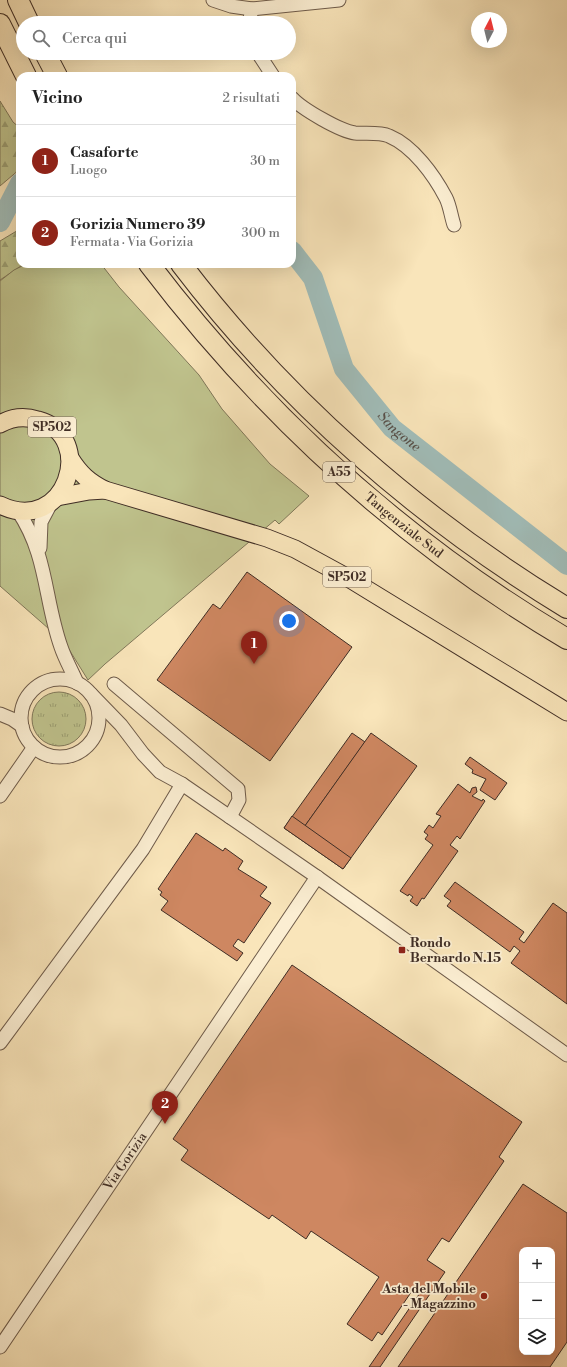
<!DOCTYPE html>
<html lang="it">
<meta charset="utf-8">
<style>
body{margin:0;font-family:"Libre Bodoni",serif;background:#f6f6f6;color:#222}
.controls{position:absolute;right:12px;bottom:12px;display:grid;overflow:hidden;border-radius:8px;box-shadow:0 4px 16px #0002}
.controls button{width:36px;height:36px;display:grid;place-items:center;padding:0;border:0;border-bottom:1px solid #e0e0e0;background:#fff;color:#222;font:20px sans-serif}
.compass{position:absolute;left:471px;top:12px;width:36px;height:36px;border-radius:50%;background:#fff;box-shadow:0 4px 16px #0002;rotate:7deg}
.you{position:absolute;left:289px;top:621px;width:14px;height:14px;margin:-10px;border:3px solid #fff;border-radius:50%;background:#1a73e8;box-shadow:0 0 0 6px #1a73e833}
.badge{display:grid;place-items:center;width:26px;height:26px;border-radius:50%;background:#8f2418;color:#fff;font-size:13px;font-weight:700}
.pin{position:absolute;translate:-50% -33px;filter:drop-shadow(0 1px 2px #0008)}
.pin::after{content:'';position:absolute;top:21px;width:14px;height:12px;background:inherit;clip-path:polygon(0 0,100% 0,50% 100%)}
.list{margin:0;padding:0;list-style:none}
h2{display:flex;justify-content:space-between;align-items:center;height:52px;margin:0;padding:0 16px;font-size:17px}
h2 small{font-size:13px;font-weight:400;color:#767676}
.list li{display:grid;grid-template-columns:26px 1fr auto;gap:12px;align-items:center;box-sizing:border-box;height:72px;padding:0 16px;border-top:1px solid #e0e0e0}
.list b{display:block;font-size:15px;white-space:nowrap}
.list p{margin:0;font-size:13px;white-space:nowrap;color:#767676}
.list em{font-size:13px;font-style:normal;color:#767676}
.icon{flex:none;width:22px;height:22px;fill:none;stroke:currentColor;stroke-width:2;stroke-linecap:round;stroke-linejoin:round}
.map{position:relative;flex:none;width:567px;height:1367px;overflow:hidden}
.search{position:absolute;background:#fff;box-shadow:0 4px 16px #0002;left:16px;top:16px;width:280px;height:44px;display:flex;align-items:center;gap:10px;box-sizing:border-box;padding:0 14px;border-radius:22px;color:#767676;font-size:15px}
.panel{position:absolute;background:#fff;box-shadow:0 4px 16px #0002;left:16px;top:72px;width:280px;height:196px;border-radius:12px}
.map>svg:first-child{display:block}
</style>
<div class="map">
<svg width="567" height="1367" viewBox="0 0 567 1367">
<defs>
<pattern id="grass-tufts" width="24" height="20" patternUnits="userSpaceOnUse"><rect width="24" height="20" fill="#c0c48e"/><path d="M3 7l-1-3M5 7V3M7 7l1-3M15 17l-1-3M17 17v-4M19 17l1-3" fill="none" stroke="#9da074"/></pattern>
<pattern id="forest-firs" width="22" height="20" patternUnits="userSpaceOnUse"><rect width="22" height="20" fill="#c0c48e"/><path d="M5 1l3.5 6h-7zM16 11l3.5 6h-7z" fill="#9da074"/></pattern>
</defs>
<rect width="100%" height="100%" fill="#f9e5ba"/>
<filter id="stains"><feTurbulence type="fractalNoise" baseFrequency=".005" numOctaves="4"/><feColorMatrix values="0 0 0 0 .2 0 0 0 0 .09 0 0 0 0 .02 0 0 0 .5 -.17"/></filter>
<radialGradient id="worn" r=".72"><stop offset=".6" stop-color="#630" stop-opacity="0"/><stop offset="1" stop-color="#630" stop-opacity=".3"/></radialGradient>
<circle fill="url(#grass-tufts)" stroke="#80785a" cx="59" cy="719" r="27"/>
<g fill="url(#forest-firs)" stroke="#80785a">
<polygon points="0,101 13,122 20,128 20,169 0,186"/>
<polygon points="20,229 20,264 24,264 0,280 0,241"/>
</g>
<polygon fill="#c0c48e" stroke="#80785a" points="26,264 101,264 119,287 199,375 222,409 270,464 309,496 279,524 275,520 105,664 88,680 65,643 0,586 0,281 14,270"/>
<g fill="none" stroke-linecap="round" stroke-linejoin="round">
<g stroke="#a1bdb9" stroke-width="20">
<polyline points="0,222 20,183"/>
<path id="s1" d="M292 251 313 278 344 369 392 428 567 565"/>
</g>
</g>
<g fill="#ce8761" stroke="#3f2d25" fill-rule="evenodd">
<polygon points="247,572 352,647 270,761 157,680 213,604 220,609"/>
<polygon points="352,733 365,742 297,837 284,828"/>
<polygon points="371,733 417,766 343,869 297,837"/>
<polygon points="470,757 507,783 495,800 480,790 486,779 472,773 473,770 465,764"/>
<polygon points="458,784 470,793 472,788 476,787 477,792 472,796 482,801 483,799 485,801 460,839 457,836 450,845 458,851 424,899 422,898 417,906 410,901 413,897 409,894 408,896 400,891 433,845 425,839 428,835 424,832 429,825 433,828 441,816 436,814"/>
<polygon points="292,816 351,858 343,869 284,828"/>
<polygon points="196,833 223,851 225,848 243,861 238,869 267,887 260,896 271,903 244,943 238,939 233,946 243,953 237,961 161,910 168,901 160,895 162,892 158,889"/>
<polygon points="455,882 524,932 519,939 524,943 553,903 567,913 567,1004 511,963 520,951 514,946 510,952 447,906 451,901 444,896"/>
<polygon points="292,965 522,1122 499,1157 504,1161 449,1242 442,1238 427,1260 445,1272 380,1367 369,1367 422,1290 416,1285 382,1335 378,1332 372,1341 347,1324 379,1277 311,1231 306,1239 272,1215 269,1219 181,1160 188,1150 173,1139"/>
<path d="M523 1184 567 1213V1342L550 1367H398ZM522 1250H552V1352H522Z"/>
</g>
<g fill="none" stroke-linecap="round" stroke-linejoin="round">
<g stroke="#6e5b4a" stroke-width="15">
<g id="minor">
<polyline points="213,0 231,6 252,9 339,0"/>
<polyline points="249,23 252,9"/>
<polyline points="258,53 273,76"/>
<path d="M292 98C302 109 340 131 355 133 366 134 380 132 389 136 413 146 434 175 446 198 450 206 451 216 454 225"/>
<path d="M18 511C48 556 44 599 61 647 65 659 72 671 77 683"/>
<polyline points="40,548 41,522 51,503"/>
<circle cx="60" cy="718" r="39"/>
<polyline points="114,684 238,789 239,800 230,817"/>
<polyline points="91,694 121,725 143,754 160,772 182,784 317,877 567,1055"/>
<polyline points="0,714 12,719 22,726"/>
<polyline points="0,796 34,747"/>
<polyline points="0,1043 143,849 182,784"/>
<path id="s2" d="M0 1347 317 877"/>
</g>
</g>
<g stroke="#3f2d25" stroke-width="19">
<g id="major">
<path d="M0 424C12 417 25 416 38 420 98 436 66 537 0 505"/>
<path d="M70 458C80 474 89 482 105 490L267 538 295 549 350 579 567 712"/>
<polyline points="57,497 89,491 105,490"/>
</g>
</g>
<g stroke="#3f2d25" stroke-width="22">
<g id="highway">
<polyline points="18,0 29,23"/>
<polyline points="0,24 26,76"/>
<polyline points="45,53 57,76"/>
<path id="s3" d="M149 264C264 415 403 542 567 639"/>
<path d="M181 264C286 402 419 518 567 608"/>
</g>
</g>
<use href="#minor" stroke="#fbeed2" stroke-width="13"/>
<use href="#major" stroke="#f9e5ba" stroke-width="17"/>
<use href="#highway" stroke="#f9e5ba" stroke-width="20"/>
</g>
<g fill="#8f2418" stroke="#fbeed2" stroke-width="1.5">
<rect x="398" y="946" width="8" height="8" rx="2"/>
<circle cx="484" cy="1296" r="4"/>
</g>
<g text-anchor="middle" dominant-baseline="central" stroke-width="3.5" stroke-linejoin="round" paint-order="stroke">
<g fill="#fbeed2" stroke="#776759" stroke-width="1">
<rect x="28" y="417" width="48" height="20" rx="3"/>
<rect x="323" y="462" width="32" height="20" rx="3"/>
<rect x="323" y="567" width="48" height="20" rx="3"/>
</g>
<g font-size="12" font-weight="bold" fill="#3f2d25">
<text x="52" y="427">SP502</text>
<text x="339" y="472">A55</text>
<text x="347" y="577">SP502</text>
</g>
<g font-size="13" fill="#3f2d25" stroke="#fbeed2">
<text stroke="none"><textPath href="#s3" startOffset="366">Tangenziale Sud</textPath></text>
<text stroke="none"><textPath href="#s2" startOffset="224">Via Gorizia</textPath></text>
</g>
<g font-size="13" font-weight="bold" fill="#3f2d25" stroke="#fbeed2" text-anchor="start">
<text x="410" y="943">Rondo<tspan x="410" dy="15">Bernardo N.15</tspan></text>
<text x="476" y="1289" text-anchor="end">Asta del Mobile<tspan x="476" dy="15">- Magazzino</tspan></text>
</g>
<g font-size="14" font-style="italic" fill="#58514a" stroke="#fbeed2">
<text stroke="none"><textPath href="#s1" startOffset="214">Sangone</textPath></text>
</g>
</g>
<rect width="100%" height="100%" filter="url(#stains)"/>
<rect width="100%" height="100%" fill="url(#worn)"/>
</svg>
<div class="controls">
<button>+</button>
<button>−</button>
<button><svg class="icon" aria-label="layers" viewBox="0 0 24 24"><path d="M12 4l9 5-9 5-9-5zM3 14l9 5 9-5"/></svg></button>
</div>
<svg class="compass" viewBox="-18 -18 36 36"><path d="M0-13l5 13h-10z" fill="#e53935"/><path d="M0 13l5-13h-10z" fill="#767676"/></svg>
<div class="you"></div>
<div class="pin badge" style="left:254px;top:664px">1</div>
<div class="pin badge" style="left:165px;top:1124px">2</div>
<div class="search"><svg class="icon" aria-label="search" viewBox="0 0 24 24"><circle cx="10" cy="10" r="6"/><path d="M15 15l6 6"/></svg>Cerca qui</div>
<section class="panel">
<h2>Vicino<small>2 risultati</small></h2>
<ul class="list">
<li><span class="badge">1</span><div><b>Casaforte</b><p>Luogo</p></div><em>30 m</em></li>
<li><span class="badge">2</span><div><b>Gorizia Numero 39</b><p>Fermata · Via Gorizia</p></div><em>300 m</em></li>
</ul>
</section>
</div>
